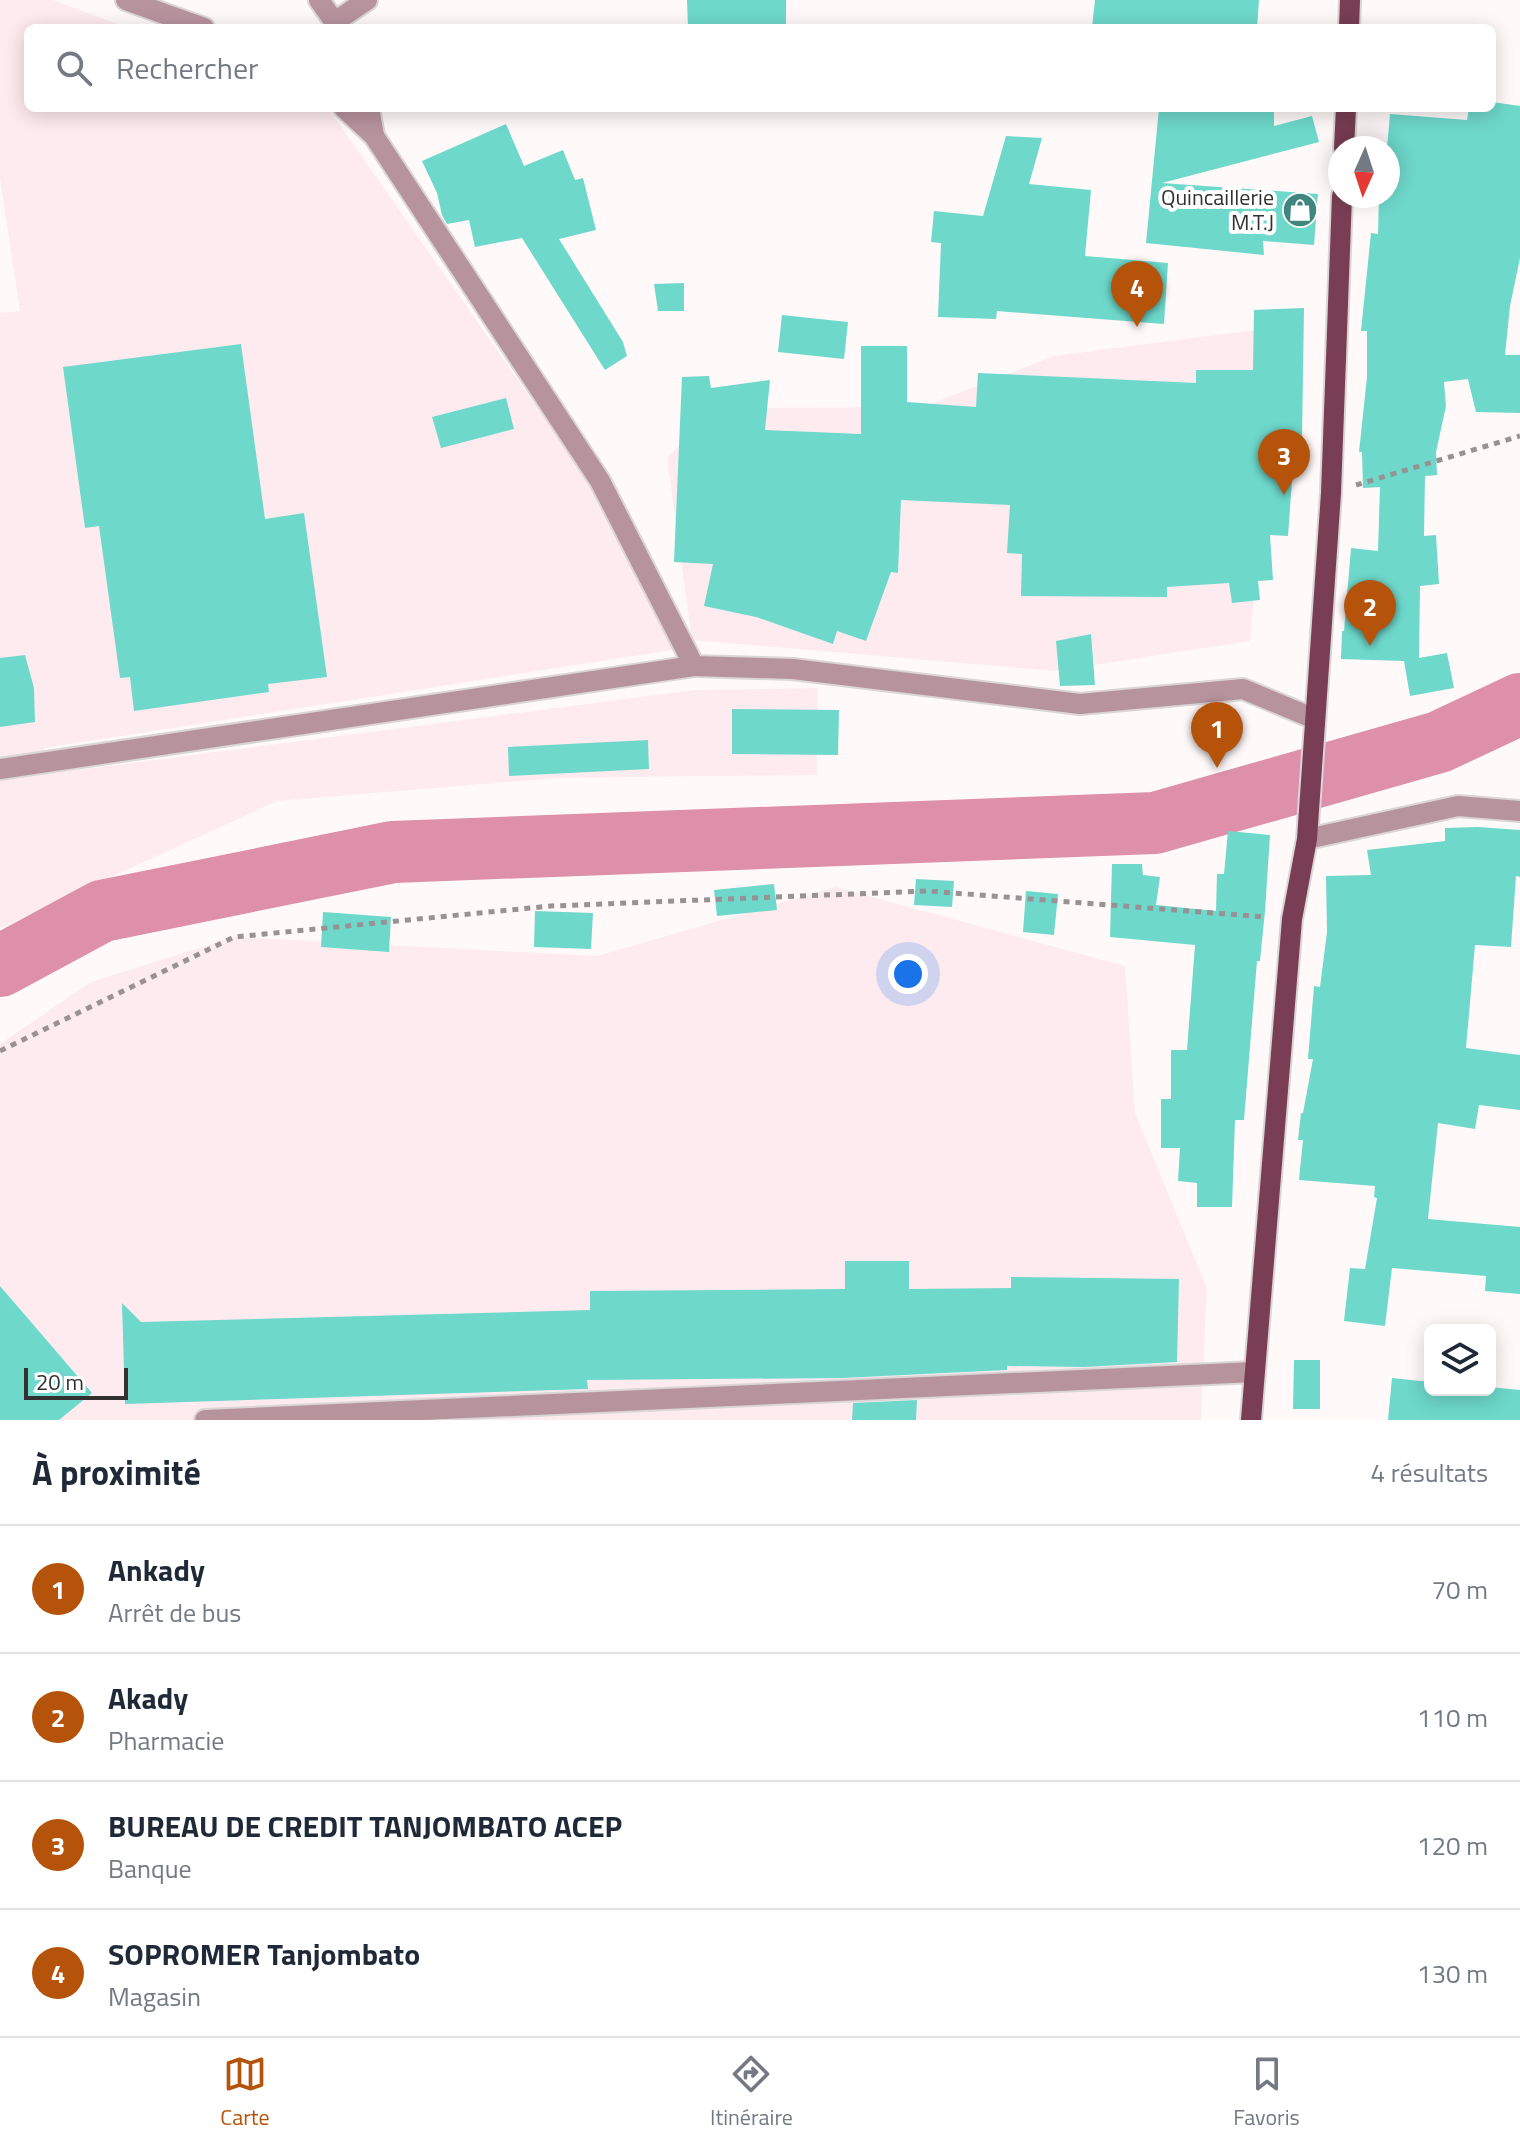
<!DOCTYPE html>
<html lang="fr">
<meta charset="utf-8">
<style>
body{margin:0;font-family:"Titillium Web",sans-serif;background:#f2f2f3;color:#1f2937}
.controls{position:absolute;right:24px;bottom:24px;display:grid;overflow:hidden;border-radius:12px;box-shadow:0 4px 20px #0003}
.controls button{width:72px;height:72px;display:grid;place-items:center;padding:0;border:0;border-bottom:2px solid #e0e1e3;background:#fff;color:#1f2937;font:40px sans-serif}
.compass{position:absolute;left:1328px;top:136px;width:72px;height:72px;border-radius:50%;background:#fff;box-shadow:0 4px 20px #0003;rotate:183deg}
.scale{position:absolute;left:24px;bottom:20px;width:104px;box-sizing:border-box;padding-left:8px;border:4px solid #333031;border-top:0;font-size:22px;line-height:28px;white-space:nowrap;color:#333031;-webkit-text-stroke:6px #fff;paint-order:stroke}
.you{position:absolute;left:908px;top:974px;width:28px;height:28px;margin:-20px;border:6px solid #fff;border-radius:50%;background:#1a73e8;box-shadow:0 0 0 12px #1a73e833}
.badge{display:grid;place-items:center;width:52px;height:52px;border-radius:50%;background:#b45309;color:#fff;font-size:26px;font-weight:700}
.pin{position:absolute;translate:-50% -66px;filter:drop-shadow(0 2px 4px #0008)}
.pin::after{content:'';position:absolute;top:42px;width:28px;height:24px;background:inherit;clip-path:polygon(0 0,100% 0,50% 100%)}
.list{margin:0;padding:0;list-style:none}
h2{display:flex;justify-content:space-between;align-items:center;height:104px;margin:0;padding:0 32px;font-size:34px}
h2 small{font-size:26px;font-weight:400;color:#747a83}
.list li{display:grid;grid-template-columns:52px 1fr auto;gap:24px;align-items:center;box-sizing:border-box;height:128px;padding:0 32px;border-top:2px solid #e0e1e3}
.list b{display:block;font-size:30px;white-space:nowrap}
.list p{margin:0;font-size:26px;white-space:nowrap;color:#747a83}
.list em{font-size:26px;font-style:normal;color:#747a83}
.icon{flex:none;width:44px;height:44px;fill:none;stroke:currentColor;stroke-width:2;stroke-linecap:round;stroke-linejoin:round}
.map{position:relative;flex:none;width:1520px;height:1420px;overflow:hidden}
.search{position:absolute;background:#fff;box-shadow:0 4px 20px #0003;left:24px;right:24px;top:24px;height:88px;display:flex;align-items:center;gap:20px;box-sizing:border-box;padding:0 28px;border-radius:12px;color:#747a83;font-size:30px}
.sheet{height:616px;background:#fff}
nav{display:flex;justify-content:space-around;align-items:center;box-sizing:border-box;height:112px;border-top:2px solid #e0e1e3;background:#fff;font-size:22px;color:#747a83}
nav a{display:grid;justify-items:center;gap:4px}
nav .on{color:#b45309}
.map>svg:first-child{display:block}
</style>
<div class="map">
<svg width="1520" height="1420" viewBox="0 0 1520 1420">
<rect width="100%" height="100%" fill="#fff9fa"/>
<g fill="#feebf0">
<polygon points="0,0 53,0 128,28 28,28 28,108 328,108 599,496 685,648 44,748 46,774 695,690 818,688 817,775 557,778 277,801 0,928 0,313 20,311 0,179"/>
<polygon points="1278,327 1250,641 1055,671 692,640 667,458 716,408 922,407 1054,356"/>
<polygon points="836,887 1125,966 1135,1113 1207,1288 1201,1420 0,1420 0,1044 91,982 234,937 597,956"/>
</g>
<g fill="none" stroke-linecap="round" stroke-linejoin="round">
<polyline stroke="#de8fa9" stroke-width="62" points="0,966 102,911 393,852 1155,823 1439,742 1520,704"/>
</g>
<g fill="#6ed8cb">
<polygon points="687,0 786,0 786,28 688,28"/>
<polygon points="1095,0 1259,0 1257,28 1092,28"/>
<polygon points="1492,102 1520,106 1520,258 1510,306 1505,355 1520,355 1520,413 1476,412 1468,379 1444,382 1446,406 1436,452 1437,475 1425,476 1424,536 1436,535 1439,584 1420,586 1419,658 1447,653 1454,688 1410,696 1404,661 1341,659 1342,631 1344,631 1351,548 1378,551 1380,487 1363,488 1362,452 1359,452 1367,377 1367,331 1361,331 1371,233 1378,234 1379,196 1388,196 1387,148 1390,114 1467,120 1469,108 1492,108"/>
<polygon points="1159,108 1274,112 1274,126 1312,116 1319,142 1162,183 1318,194 1314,245 1263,241 1264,255 1146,243"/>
<polygon points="506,124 524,166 563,150 575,180 583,178 596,230 559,239 623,342 627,356 605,370 522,238 475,247 469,220 447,224 442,215 437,193 422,161"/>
<polygon points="1006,136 1042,138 1029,184 1091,190 1085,256 1168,263 1164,324 997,311 996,319 938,317 941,243 931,242 934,211 983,216"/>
<polygon points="684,283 684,311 658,311 654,284"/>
<polygon points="1304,308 1302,440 1295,440 1288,536 1270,535 1273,580 1258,581 1260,600 1232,603 1229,583 1167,587 1167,597 1021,596 1022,554 1007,553 1010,505 901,500 898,573 891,572 866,641 837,631 833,644 756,617 704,606 713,564 674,562 682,377 709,376 711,388 770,380 765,430 861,434 861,346 907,346 907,402 976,407 978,373 1196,383 1196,370 1253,370 1254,310"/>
<polygon points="782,315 848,322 844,359 778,352"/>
<polygon points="241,344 265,519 304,513 327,677 268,684 269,692 134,711 130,677 120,678 99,526 85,528 63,367"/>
<polygon points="506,398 514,429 441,448 432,417"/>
<polygon points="1091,634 1095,685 1060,686 1056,641"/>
<polygon points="25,655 34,688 35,722 0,727 0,658"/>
<polygon points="732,709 839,710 838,755 732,754"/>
<polygon points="648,740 649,769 509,776 508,747"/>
<polygon points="1478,827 1520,830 1520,877 1516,876 1511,947 1475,945 1466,1048 1520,1055 1520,1110 1479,1105 1475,1129 1438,1123 1428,1219 1520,1227 1520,1294 1485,1291 1486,1276 1392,1268 1385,1326 1344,1321 1350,1268 1365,1269 1377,1198 1374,1197 1375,1186 1299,1180 1303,1140 1298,1140 1301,1113 1303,1113 1313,1059 1308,1059 1314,986 1320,987 1327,932 1326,876 1371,875 1367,850 1445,841 1445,828"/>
<polygon points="1228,831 1270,835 1265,911 1260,961 1257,961 1244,1120 1235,1120 1232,1207 1197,1207 1197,1183 1178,1181 1180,1148 1161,1148 1161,1099 1171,1099 1171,1050 1187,1050 1195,945 1110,937 1112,864 1142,864 1143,875 1160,877 1156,905 1216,911 1217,874 1224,874"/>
<polygon points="916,879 954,881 952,907 914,905"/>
<polygon points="774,884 777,910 717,916 714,890"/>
<polygon points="1026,891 1058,894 1054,935 1023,932"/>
<polygon points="535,911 593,913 591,949 534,947"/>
<polygon points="323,912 391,917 389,952 321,947"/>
<polygon points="845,1261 909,1261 909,1289 1011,1288 1011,1277 1179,1279 1177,1362 1084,1367 1007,1366 1007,1370 842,1378 587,1380 588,1389 125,1404 122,1303 141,1322 590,1310 590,1291 845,1289"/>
<polygon points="0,1286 92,1393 59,1420 0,1420"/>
<polygon points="1294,1360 1320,1360 1320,1409 1293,1409"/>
<polygon points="1392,1378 1430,1382 1430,1390 1490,1390 1490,1387 1520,1390 1520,1420 1388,1420"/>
<polygon points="917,1400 916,1420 852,1420 853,1403"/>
</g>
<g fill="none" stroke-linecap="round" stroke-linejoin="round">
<g stroke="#dad5d6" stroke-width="24">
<g id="minor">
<polyline points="126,0 204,28"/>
<polyline points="319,0 339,28"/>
<polyline points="336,21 367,0"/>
<polyline points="344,108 374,136 600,481 694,666 793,669 1080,704 1243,689 1315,719"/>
<polyline points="369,108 374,136"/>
<polyline points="0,769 694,666"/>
<polyline points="1307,839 1458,806 1520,811"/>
<polyline points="205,1420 1254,1372"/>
</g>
</g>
<g stroke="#dad5d6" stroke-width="24">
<g id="major">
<polyline points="1349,28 1350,0"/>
<polyline points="1344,148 1346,108"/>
<polyline points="1251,1420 1292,919 1307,839 1331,493 1342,196"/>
</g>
</g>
<g stroke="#979293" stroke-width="5" stroke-dasharray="6 6" stroke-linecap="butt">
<polyline points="1356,485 1520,436"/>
<polyline points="0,1051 234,937 551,906 927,891 1266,917"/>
</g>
<use href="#minor" stroke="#b7939e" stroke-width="20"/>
<use href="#major" stroke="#793e53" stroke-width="20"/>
</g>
<defs>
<g id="shop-disc" transform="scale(1.8)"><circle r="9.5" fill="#40867e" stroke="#fff"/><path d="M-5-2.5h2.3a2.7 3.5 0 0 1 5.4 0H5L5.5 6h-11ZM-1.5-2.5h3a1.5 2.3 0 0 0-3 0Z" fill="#fff"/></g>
</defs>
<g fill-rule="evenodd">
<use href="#shop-disc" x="1300" y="210"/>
</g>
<g text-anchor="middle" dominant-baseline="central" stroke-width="8" stroke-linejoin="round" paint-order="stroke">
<g font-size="22" fill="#333031" stroke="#fff" text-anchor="end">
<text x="1274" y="197">Quincaillerie<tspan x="1274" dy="25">M.T.J</tspan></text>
</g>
</g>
</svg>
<div class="controls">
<button><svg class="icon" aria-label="layers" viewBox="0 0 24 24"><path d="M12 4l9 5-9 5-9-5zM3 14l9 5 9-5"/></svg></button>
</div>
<svg class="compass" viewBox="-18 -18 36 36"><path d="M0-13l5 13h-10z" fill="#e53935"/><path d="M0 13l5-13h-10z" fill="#747a83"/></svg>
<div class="scale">20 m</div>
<div class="you"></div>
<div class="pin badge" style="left:1217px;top:768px">1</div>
<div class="pin badge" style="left:1370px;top:646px">2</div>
<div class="pin badge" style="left:1284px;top:495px">3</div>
<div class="pin badge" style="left:1137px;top:327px">4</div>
<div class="search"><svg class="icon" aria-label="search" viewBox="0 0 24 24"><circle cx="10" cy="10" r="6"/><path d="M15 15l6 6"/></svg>Rechercher</div>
</div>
<section class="sheet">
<h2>À proximité<small>4 résultats</small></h2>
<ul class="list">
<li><span class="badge">1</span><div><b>Ankady</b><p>Arrêt de bus</p></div><em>70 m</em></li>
<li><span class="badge">2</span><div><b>Akady</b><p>Pharmacie</p></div><em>110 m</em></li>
<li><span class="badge">3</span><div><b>BUREAU DE CREDIT TANJOMBATO ACEP</b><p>Banque</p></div><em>120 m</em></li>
<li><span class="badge">4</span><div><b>SOPROMER Tanjombato</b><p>Magasin</p></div><em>130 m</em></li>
</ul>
</section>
<nav>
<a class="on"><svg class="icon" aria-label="map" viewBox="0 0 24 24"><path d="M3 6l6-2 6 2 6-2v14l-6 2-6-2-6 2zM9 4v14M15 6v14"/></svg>Carte</a>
<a><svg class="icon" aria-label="directions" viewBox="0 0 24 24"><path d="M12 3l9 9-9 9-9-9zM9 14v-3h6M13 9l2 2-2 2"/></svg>Itinéraire</a>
<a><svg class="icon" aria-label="saved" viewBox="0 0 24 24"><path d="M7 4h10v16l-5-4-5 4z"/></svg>Favoris</a>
</nav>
